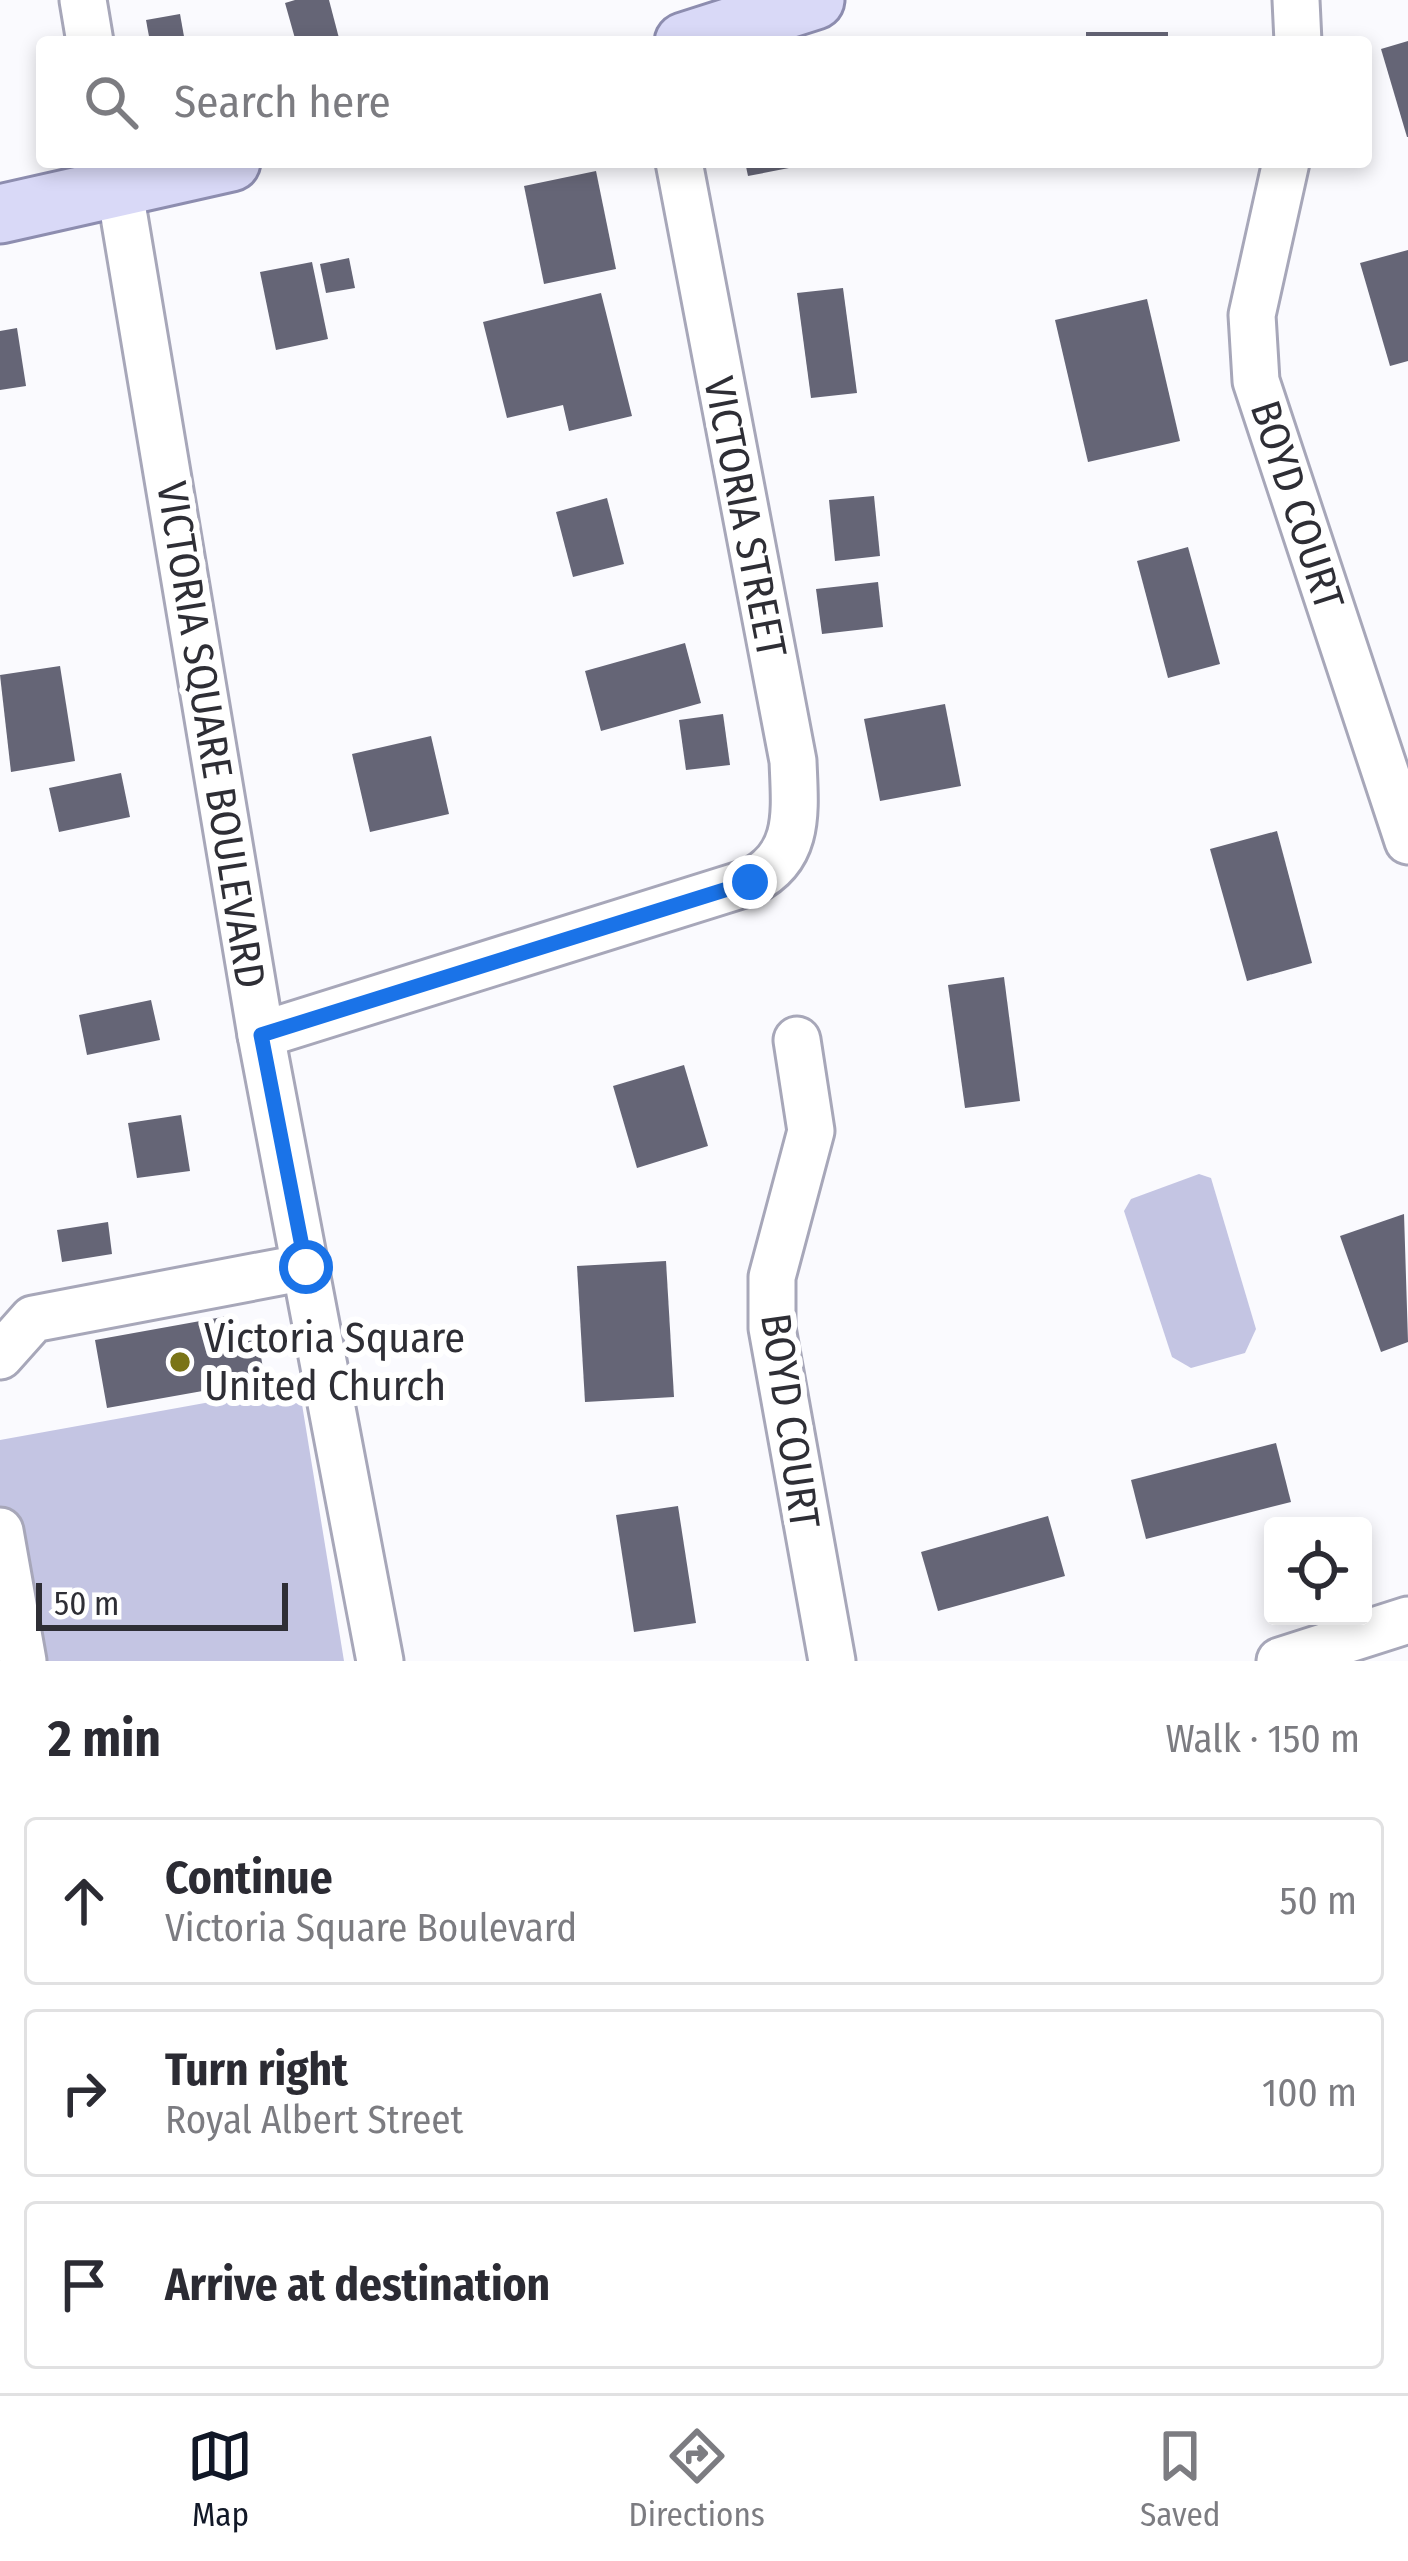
<!DOCTYPE html>
<meta charset="utf-8">
<style>
body{margin:0;font-family:"Fira Sans Condensed",sans-serif;background:#f2f2f3;color:#2b2b33}
.controls{position:absolute;right:36px;bottom:36px;display:grid;overflow:hidden;border-radius:12px;box-shadow:0 6px 18px #0003}
.controls button{width:108px;height:108px;display:grid;place-items:center;padding:0;border:0;border-bottom:3px solid #e1e1e2;background:#fff;color:#2b2b33;font:60px sans-serif}
.scale{position:absolute;left:36px;bottom:30px;width:252px;box-sizing:border-box;padding-left:12px;border:6px solid #2e2e35;border-top:0;font-size:33px;line-height:42px;white-space:nowrap;color:#2e2e35;-webkit-text-stroke:9px #fff;paint-order:stroke}
.stop{position:absolute;width:36px;height:36px;margin:-27px;border:9px solid #1a73e8;border-radius:50%;background:#fff}
.stop.end{background:#1a73e8;border-color:#fff;box-shadow:0 3px 12px #0008}
.list{margin:0;padding:0;list-style:none}
h2{display:flex;justify-content:space-between;align-items:center;height:156px;margin:0;padding:0 48px;font-size:51px}
h2 small{font-size:39px;font-weight:400;color:#7c7c81}
.list li{display:grid;grid-template-columns:78px 1fr auto;gap:36px;align-items:center;box-sizing:border-box;height:168px;margin:0 24px 24px;padding:0 24px;border:3px solid #e1e1e2;border-radius:12px}
.list b{display:block;font-size:45px;white-space:nowrap}
.list p{margin:0;font-size:39px;white-space:nowrap;color:#7c7c81}
.list em{font-size:39px;font-style:normal;color:#7c7c81}
.icon{flex:none;width:66px;height:66px;fill:none;stroke:currentColor;stroke-width:2;stroke-linecap:round;stroke-linejoin:round}
.map{position:relative;flex:none;width:1408px;height:1661px;overflow:hidden}
.search{position:absolute;background:#fff;box-shadow:0 6px 18px #0003;left:36px;right:36px;top:36px;height:132px;display:flex;align-items:center;gap:30px;box-sizing:border-box;padding:0 42px;border-radius:12px;color:#7c7c81;font-size:45px}
.sheet{height:732px;background:#fff}
nav{display:flex;justify-content:space-around;align-items:center;box-sizing:border-box;height:168px;border-top:3px solid #e1e1e2;background:#fff;font-size:33px;color:#7c7c81}
nav a{display:grid;justify-items:center;gap:6px}
nav .on{color:#111827}
.map>svg:first-child{display:block}
</style>
<div class="map">
<svg width="1408" height="1661" viewBox="0 0 1408 1661">
<rect width="100%" height="100%" fill="#fafafe"/>
<g fill="#c4c5e3">
<polygon points="1199,1174 1211,1178 1256,1329 1245,1353 1191,1368 1172,1357 1124,1211 1131,1199"/>
<polygon points="299,1386 344,1661 0,1661 0,1440"/>
</g>
<g fill="#656576">
<polygon points="295,0 329,0 340,42 296,42 285,3"/>
<polygon points="180,14 185,42 150,42 146,20"/>
<rect x="1086" y="32" width="82" height="10"/>
<polygon points="1408,41 1408,137 1407,137 1381,49"/>
<polygon points="745,162 787,162 789,168 748,176"/>
<polygon points="596,171 616,269 544,284 524,186"/>
<polygon points="1408,250 1408,361 1390,366 1360,263"/>
<polygon points="349,258 355,288 326,293 320,264"/>
<polygon points="312,262 328,339 276,350 260,272"/>
<polygon points="843,288 857,393 811,398 797,293"/>
<polygon points="601,293 632,416 569,431 563,405 507,418 483,322"/>
<polygon points="1147,299 1180,441 1088,462 1055,320"/>
<polygon points="17,328 26,386 0,390 0,331"/>
<polygon points="874,496 880,556 835,561 829,500"/>
<polygon points="607,498 624,564 573,577 556,512"/>
<polygon points="1188,547 1220,664 1168,678 1137,561"/>
<polygon points="878,582 883,627 822,634 816,589"/>
<polygon points="685,643 701,703 601,731 585,671"/>
<polygon points="60,666 75,761 11,772 0,675"/>
<polygon points="945,704 961,786 880,801 864,719"/>
<polygon points="723,714 730,765 686,770 679,720"/>
<polygon points="431,736 449,814 370,832 352,754"/>
<polygon points="121,773 130,817 59,832 49,788"/>
<polygon points="1277,831 1312,963 1247,981 1210,849"/>
<polygon points="1004,977 1020,1101 965,1108 948,985"/>
<polygon points="151,1000 160,1040 87,1055 79,1015"/>
<polygon points="684,1065 708,1146 637,1168 613,1086"/>
<polygon points="181,1115 190,1171 137,1178 128,1123"/>
<polygon points="1404,1214 1408,1342 1381,1352 1340,1236"/>
<polygon points="108,1222 112,1254 62,1262 57,1230"/>
<polygon points="666,1261 674,1397 585,1402 577,1266"/>
<polygon points="228,1316 233,1344 258,1339 265,1380 107,1408 95,1340"/>
<polygon points="1276,1443 1291,1502 1146,1539 1131,1480"/>
<polygon points="678,1506 696,1623 634,1632 616,1515"/>
<polygon points="1048,1516 1065,1576 938,1611 921,1552"/>
</g>
<g fill="none" stroke-linecap="round" stroke-linejoin="round">
<g stroke="#a7a7b9" stroke-width="51">
<g id="minor">
<polyline points="83,0 90,42"/>
<polyline points="1296,0 1298,42"/>
<polyline points="115,162 261,1035 380,1661"/>
<polyline points="1286,162 1252,315 1256,381 1408,841"/>
<path d="M261 1035 750 882C801 857 795 812 793 761L679 162"/>
<polyline points="797,1040 811,1131 772,1277 772,1328 832,1661"/>
<polyline points="0,1356 33,1319 306,1267"/>
<polyline points="0,1531 23,1661"/>
<polyline points="1280,1661 1408,1620"/>
</g>
</g>
<g stroke="#8d8daf" stroke-width="63">
<g id="major">
<polyline points="684,42 815,0"/>
<polyline points="0,214 231,162"/>
</g>
</g>
<use href="#minor" stroke="#fff" stroke-width="45"/>
<use href="#major" stroke="#d9d9f7" stroke-width="57"/>
</g>
<g fill="none" stroke-linecap="round" stroke-linejoin="round">
<polyline stroke="#1a73e8" stroke-width="15" points="306,1267 261,1035 750,882"/>
</g>
<circle fill="#7a7417" stroke="#fff" stroke-width="4.5" cx="180" cy="1362" r="12"/>
<g text-anchor="middle" dominant-baseline="central" stroke-width="12" stroke-linejoin="round" paint-order="stroke">
<g font-size="42" fill="#2e2e35" stroke="#fff">
<text transform="translate(1297 505) rotate(72)">BOYD COURT</text>
<text transform="translate(745 517) rotate(79)">VICTORIA STREET</text>
<text transform="translate(211 735) rotate(81)">VICTORIA SQUARE BOULEVARD</text>
<text transform="translate(790 1421) rotate(82)">BOYD COURT</text>
</g>
<g font-size="42" fill="#2e2e35" stroke="#fff" text-anchor="start">
<text x="204" y="1338">Victoria Square<tspan x="204" dy="48">United Church</tspan></text>
</g>
</g>
</svg>
<div class="controls">
<button><svg class="icon" aria-label="locate" viewBox="0 0 24 24"><circle cx="12" cy="12" r="6"/><path d="M12 2v4M12 18v4M2 12h4M18 12h4"/></svg></button>
</div>
<div class="scale">50 m</div>
<div class="stop" style="left:306px;top:1267px"></div>
<div class="stop end" style="left:750px;top:882px"></div>
<div class="search"><svg class="icon" aria-label="search" viewBox="0 0 24 24"><circle cx="10" cy="10" r="6"/><path d="M15 15l6 6"/></svg>Search here</div>
</div>
<section class="sheet">
<h2>2 min<small>Walk · 150 m</small></h2>
<ul class="list">
<li><svg class="icon" aria-label="ahead" viewBox="0 0 24 24"><path d="M12 20V5M6 11l6-6 6 6"/></svg><div><b>Continue</b><p>Victoria Square Boulevard</p></div><em>50 m</em></li>
<li><svg class="icon" aria-label="right" viewBox="0 0 24 24"><path d="M7 20v-9h11M14 6l5 5-5 5"/></svg><div><b>Turn right</b><p>Royal Albert Street</p></div><em>100 m</em></li>
<li><svg class="icon" aria-label="arrive" viewBox="0 0 24 24"><path d="M6 21V4h12l-3 4 3 4H6"/></svg><div><b>Arrive at destination</b></div></li>
</ul>
</section>
<nav>
<a class="on"><svg class="icon" aria-label="map" viewBox="0 0 24 24"><path d="M3 6l6-2 6 2 6-2v14l-6 2-6-2-6 2zM9 4v14M15 6v14"/></svg>Map</a>
<a><svg class="icon" aria-label="directions" viewBox="0 0 24 24"><path d="M12 3l9 9-9 9-9-9zM9 14v-3h6M13 9l2 2-2 2"/></svg>Directions</a>
<a><svg class="icon" aria-label="saved" viewBox="0 0 24 24"><path d="M7 4h10v16l-5-4-5 4z"/></svg>Saved</a>
</nav>
